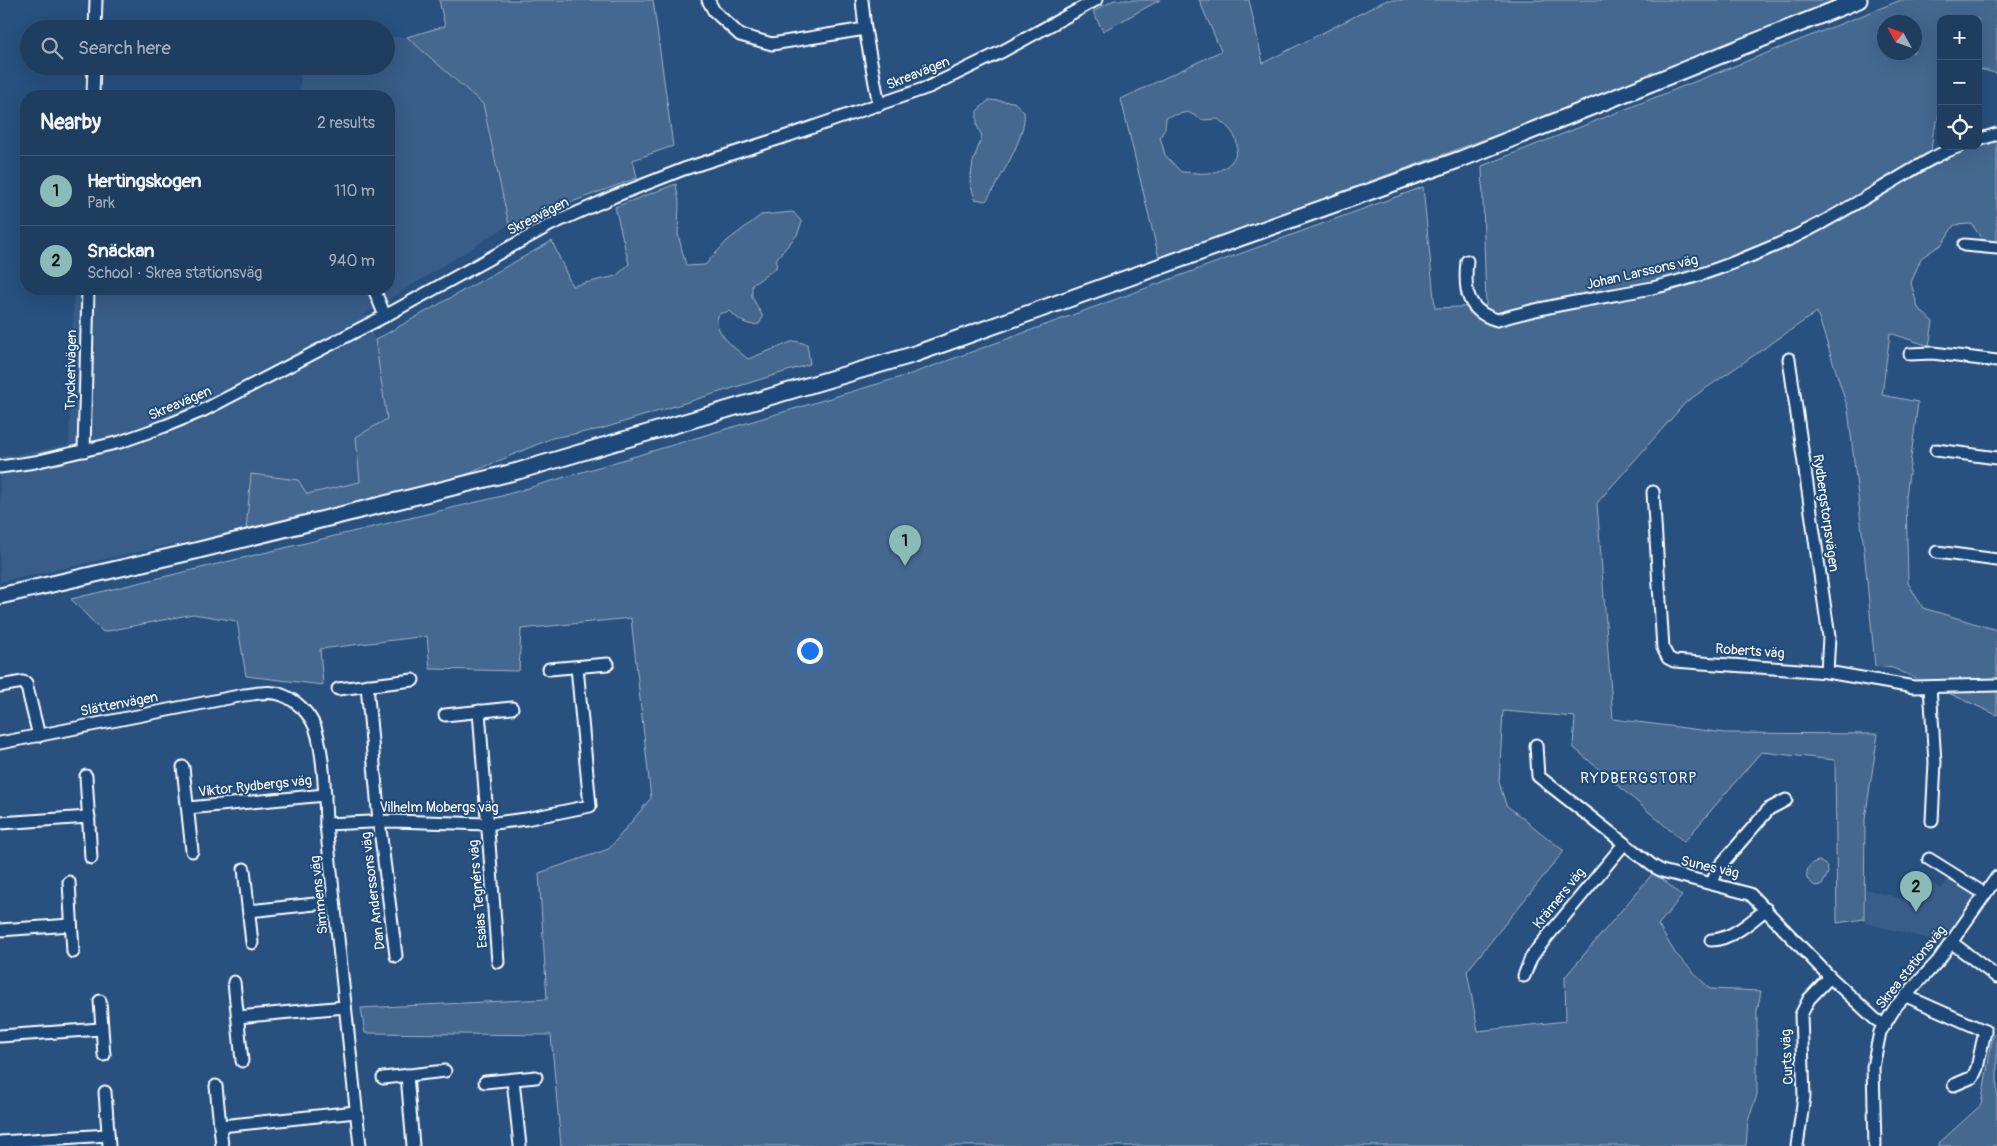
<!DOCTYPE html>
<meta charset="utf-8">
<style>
body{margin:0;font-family:Pangolin,sans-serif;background:#2b4868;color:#f1f3f6}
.controls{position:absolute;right:15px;top:15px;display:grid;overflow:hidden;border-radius:10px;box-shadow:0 5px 20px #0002}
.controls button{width:45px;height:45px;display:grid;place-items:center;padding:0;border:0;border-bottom:1px solid #3c5674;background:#1e3d5f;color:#f1f3f6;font:25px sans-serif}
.compass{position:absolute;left:1877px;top:15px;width:45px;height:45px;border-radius:50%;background:#1e3d5f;box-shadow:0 5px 20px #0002;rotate:310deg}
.you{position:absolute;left:809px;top:650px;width:18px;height:18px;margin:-12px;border:4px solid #fff;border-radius:50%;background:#1a73e8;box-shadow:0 0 0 8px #1a73e833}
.badge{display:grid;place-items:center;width:32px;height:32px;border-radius:50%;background:#8bbbb9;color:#111;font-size:16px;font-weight:700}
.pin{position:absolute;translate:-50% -41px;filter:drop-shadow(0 1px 2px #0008)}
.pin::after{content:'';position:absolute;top:26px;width:18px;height:15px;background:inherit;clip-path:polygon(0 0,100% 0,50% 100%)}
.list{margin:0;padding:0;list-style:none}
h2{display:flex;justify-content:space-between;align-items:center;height:65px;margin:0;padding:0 20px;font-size:21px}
h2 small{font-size:16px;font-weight:400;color:#a1aebd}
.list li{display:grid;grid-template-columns:32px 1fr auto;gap:15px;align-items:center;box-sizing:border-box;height:70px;padding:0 20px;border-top:1px solid #3c5674}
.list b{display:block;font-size:19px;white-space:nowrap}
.list p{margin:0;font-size:16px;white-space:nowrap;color:#a1aebd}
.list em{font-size:16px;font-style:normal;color:#a1aebd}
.icon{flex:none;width:28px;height:28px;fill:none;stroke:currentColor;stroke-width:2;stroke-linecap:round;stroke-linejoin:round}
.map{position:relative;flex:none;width:1997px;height:1146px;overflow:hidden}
.search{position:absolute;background:#1e3d5f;box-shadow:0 5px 20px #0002;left:20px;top:20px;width:375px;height:55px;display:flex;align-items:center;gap:12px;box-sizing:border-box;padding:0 18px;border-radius:28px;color:#a1aebd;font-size:19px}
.panel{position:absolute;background:#1e3d5f;box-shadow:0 5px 20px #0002;left:20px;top:90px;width:375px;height:205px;border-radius:20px}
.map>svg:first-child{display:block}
</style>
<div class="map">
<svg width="1997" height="1146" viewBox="0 0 1997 1146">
<rect width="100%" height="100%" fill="#28517f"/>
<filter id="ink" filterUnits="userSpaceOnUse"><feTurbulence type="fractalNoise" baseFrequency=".02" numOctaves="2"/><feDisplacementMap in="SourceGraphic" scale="10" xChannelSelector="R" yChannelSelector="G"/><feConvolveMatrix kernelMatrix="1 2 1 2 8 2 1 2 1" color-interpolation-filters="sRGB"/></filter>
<g filter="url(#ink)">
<g fill="#375d88">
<polygon points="386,37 407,37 483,104 509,225 364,315 375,340 387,420 360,482 307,494 251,474 246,532 167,546 0,582 0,457 69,445 74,289 389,289 389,96 299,96 301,66 386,66"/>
<polygon points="1921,874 1941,889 1949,878 1973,891 1976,899 1944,943 1865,923 1866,889 1910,901"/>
</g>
<g fill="#446890" stroke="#a2b4c8" fill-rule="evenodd">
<polygon points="439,0 653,0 673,146 633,160 637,178 509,225 483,104 407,37 445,26"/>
<polygon points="1114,0 1160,0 1103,31 1093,12"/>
<path d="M1199 0H1249L1263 63 1387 0H1843C1617 93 1388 175 1159 258L1121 99 1221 51ZM1188 112 1202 120 1218 119C1222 123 1229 127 1232 132 1246 152 1229 171 1209 173 1200 174 1190 172 1181 172L1165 155 1160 137 1165 129 1166 117Z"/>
<path d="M1901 0H1997V73L1978 69V19H1941V109L1933 134 1931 151 1938 156 1997 141V242L1982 240 1972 224 1954 225 1942 244 1921 258 1911 283 1918 308 1933 322 1929 346 1890 333 1882 395 1918 402 1906 497 1908 583 1923 608 1997 630V715L1893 668 1875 666 1864 549 1848 409 1817 312 1686 402 1597 503 1613 719 1725 733 1878 734 1865 819 1864 919 1837 923 1835 760 1761 752 1684 842 1573 747 1575 717 1503 711 1499 782 1506 805 1564 851 1467 971 1478 1031 1566 1021 1565 977 1654 872 1682 896 1658 925 1675 953 1710 989 1761 991 1757 1011V1095L1748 1121 1746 1146H561L551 1035 365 1033 361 1008 547 999 539 873 609 849 651 798 631 618 521 629 519 671 430 669 427 636 320 649 323 685 246 676 237 621 193 614 103 632 71 599 498 497 911 374 1423 187 1435 308 1486 306 1482 166ZM1884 22H1914V52H1884Z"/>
<path d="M989 100 1014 102 1024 112C1027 136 999 180 986 201L975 199 970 182 973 162 982 136 977 126V111Z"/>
<path d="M676 184 679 202 678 234 686 266 705 265 727 241 761 215 793 212 802 222 797 235 777 258 776 268 752 285V297L763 317 759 324C746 327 738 319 730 311L719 314C710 331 736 349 748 359L794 341 807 344 810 364 601 429 552 438 454 480 246 532 251 474 298 480 307 494 360 482 356 437 387 419 375 340 552 241 572 286 616 276 629 264 615 207Z"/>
<path d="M1819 861 1827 866 1828 873 1822 885 1815 886 1807 879C1806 870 1809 862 1819 861Z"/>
<polygon points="1997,1031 1997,1146 1939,1146 1939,1143 1981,1105 1993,1035"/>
</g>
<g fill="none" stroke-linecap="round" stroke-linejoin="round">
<g stroke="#fff" stroke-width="15">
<g id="minor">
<polyline points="708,0 714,11 740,35 772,44 865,29"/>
<polyline points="862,0 865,29 879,105"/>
<polyline points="95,29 96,0"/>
<polyline points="93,96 94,66"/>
<polyline points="1978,140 1997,134"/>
<polyline points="1964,245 1997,248"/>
<path d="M1467 261C1464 289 1466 311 1497 320 1548 305 1600 298 1652 288 1692 279 1730 265 1767 249 1809 232 1848 208 1887 185 1911 171 1934 155 1960 146"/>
<polyline points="374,289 385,316"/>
<polyline points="1910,354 1933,353 1997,361"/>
<polyline points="1789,359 1829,637 1827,672"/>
<polyline points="1936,450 1997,458"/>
<polyline points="84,451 88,289"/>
<polyline points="0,467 35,462 120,442 165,426 202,411 385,316 550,225 615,196 684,169 790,135 929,87 1003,51 1096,0"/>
<polyline points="1653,492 1663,648 1668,658 1674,661 1827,672 1914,687 1997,685"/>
<polyline points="1937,552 1997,560"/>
<polyline points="549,669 608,664"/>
<polyline points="367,685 379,821 396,956"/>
<polyline points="0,686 23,682 26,683 39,736"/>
<polyline points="1930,687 1935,762 1932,821"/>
<polyline points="338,689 413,680"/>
<polyline points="479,711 498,962"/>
<polyline points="445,715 512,708"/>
<path d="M0 743 244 695C256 694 270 690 282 695 296 700 309 713 315 727 324 752 325 797 326 824L360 1146"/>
<polyline points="1536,745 1538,776 1653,866 1662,871 1750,894 1830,977 1875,1019 1884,1025"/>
<polyline points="183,767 192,851"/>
<polyline points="86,776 91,858"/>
<polyline points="188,808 325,795"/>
<polyline points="0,823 89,817"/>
<polyline points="326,824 393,821 487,824 526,819 590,806 577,667"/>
<polyline points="1929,859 1985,894"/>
<polyline points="244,869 252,943"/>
<polyline points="69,882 73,952"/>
<polyline points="1712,883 1718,868 1769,809 1786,800"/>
<polyline points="249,911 334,902"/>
<polyline points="0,930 71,925"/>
<path d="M1711 940C1730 940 1751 922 1766 909"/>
<polyline points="1951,942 1997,977"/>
<polyline points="1524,976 1531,958 1538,948 1624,844"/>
<polyline points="234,982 242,1061"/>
<polyline points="1906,996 1985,1031 1977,1068 1973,1077 1954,1085"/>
<polyline points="100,1001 104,1055"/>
<polyline points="238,1017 345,1007"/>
<polyline points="0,1036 101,1029"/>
<polyline points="407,1075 413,1146"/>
<polyline points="383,1078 445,1071"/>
<polyline points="513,1080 520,1146"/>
<polyline points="485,1082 536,1077"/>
<polyline points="216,1086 222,1146"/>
<polyline points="105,1092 109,1146"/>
<polyline points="221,1126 356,1112"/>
<polyline points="0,1142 108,1135"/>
<polyline points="1797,1146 1804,1097 1801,1015 1809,999 1830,977"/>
<polyline points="1875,1146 1873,1067 1880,1032 1896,1006 1938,961 1997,877"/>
</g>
</g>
<g stroke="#fff" stroke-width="19">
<polyline id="major" points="0,596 195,551 518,471 912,355 1461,159 1859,0"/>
</g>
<use href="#minor" stroke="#1f4a7a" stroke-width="11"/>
<use href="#major" stroke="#1f4a7a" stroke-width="15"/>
</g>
</g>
<g text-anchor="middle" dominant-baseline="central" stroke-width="4" stroke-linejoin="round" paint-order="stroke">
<g font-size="14" fill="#fff" stroke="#1f4a7a">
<text transform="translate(918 73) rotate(-22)">Skreavägen</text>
<text transform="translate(538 216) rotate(-27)">Skreavägen</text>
<text transform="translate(1642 272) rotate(-13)">Johan Larssons väg</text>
<text transform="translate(71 370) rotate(-89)">Tryckerivägen</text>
<text transform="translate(180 403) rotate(-23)">Skreavägen</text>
<text transform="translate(1826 513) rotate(82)">Rydbergstorpsvägen</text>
<text transform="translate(1750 651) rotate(4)">Roberts väg</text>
<text transform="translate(119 704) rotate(-11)">Slättenvägen</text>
<text transform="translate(255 786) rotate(-6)">Viktor Rydbergs väg</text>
<text x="439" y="807">Vilhelm Mobergs väg</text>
<text transform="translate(1710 867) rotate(13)">Sunes väg</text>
<text transform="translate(373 891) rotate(-97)">Dan Anderssons väg</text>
<text transform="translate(478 894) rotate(-95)">Esaias Tegnérs väg</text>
<text transform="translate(319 895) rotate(-96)">Simmens väg</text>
<text transform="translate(1559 898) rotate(-51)">Krämers väg</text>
<text transform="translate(1911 967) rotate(-51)">Skrea stationsväg</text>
<text transform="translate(1787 1057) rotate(-93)">Curts väg</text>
</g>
<g font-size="15" letter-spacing="1" fill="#fff" stroke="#1f4a7a">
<text x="1639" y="778">RYDBERGSTORP</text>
</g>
</g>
</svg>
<div class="controls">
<button>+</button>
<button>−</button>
<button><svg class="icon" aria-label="locate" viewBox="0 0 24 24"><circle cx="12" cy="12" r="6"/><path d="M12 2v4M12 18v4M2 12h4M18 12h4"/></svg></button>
</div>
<svg class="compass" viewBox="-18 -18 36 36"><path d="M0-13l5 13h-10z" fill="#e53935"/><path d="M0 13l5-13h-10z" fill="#a1aebd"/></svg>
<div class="you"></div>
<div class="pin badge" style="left:905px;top:566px">1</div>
<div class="pin badge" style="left:1916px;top:912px">2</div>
<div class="search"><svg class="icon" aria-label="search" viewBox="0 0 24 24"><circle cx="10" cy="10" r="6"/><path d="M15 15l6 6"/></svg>Search here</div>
<section class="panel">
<h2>Nearby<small>2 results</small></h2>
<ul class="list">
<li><span class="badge">1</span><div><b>Hertingskogen</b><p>Park</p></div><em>110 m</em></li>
<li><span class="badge">2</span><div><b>Snäckan</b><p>School · Skrea stationsväg</p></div><em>940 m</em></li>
</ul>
</section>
</div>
